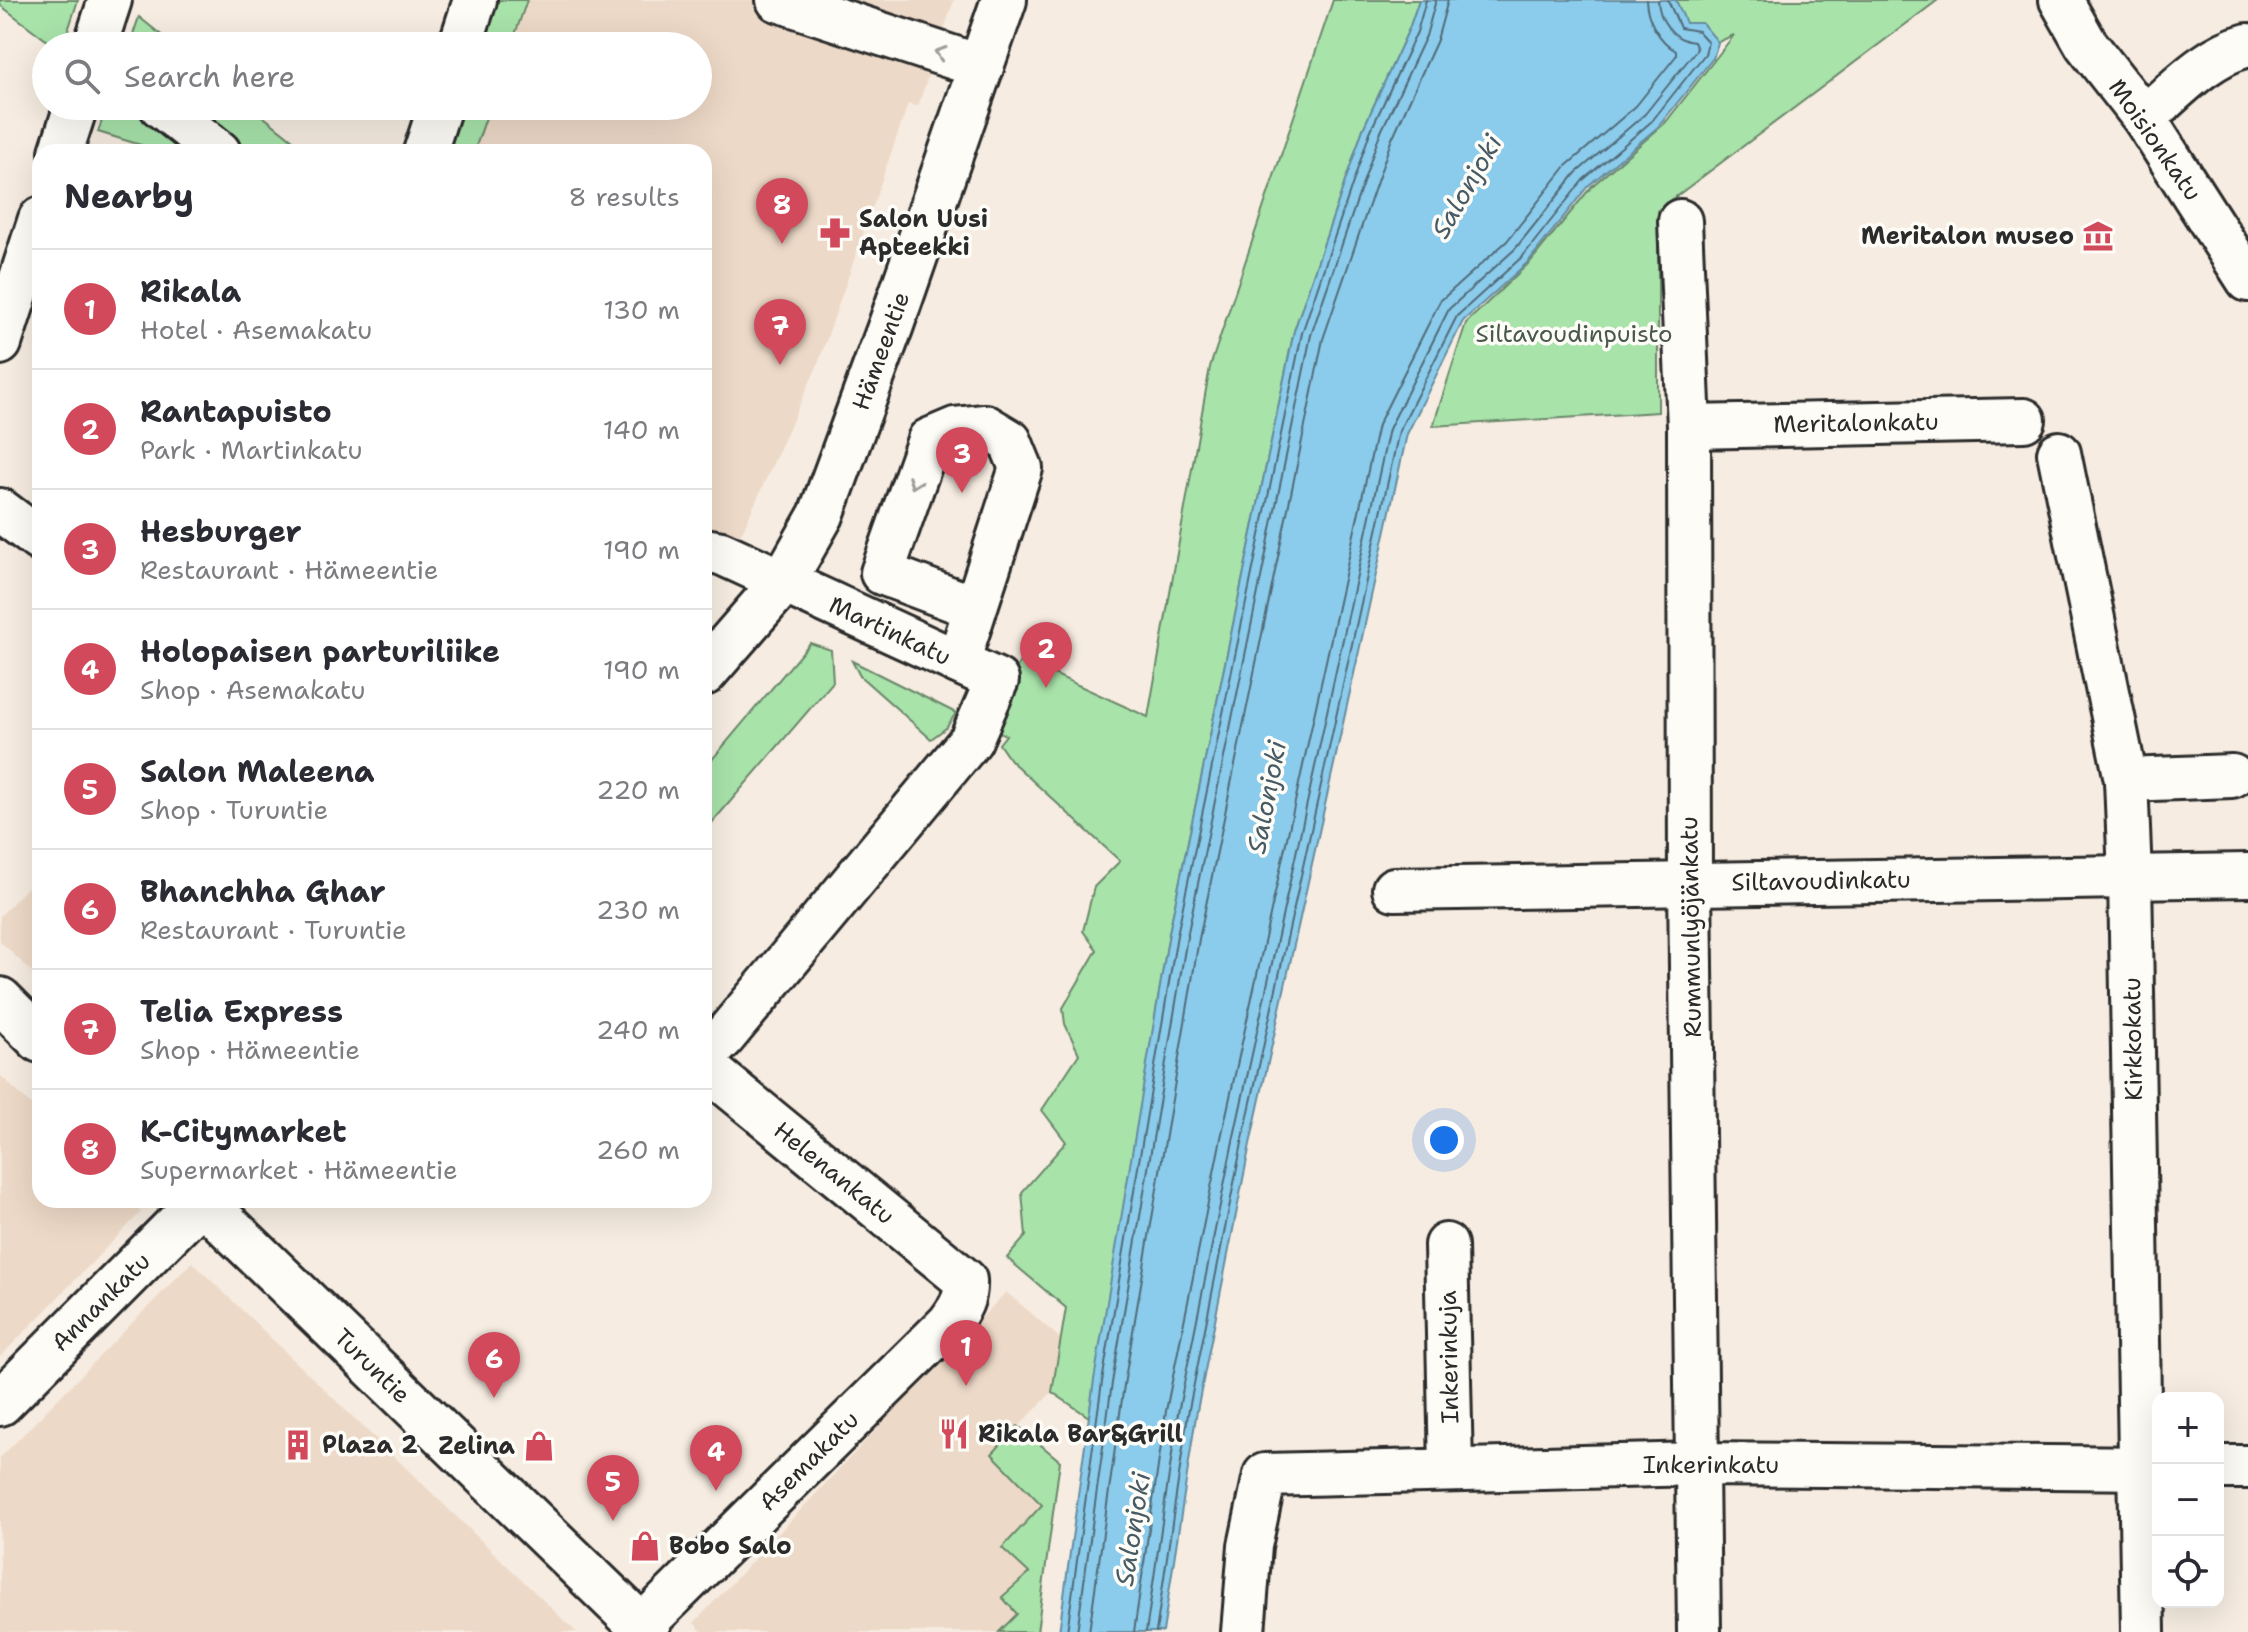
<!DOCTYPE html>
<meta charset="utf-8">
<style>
body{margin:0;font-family:"Shantell Sans",sans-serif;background:#f7f7f7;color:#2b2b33}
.controls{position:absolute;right:24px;bottom:24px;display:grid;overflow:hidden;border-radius:16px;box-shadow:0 8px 32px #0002}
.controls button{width:72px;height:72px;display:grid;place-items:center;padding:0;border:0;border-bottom:2px solid #e1e1e2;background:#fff;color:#2b2b33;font:40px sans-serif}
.you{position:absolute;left:1444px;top:1140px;width:28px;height:28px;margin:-20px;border:6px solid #fff;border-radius:50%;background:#1a73e8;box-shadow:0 0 0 12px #1a73e833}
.badge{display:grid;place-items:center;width:52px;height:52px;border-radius:50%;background:#d1495b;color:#fff;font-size:26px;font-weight:700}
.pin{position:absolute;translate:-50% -66px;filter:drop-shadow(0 2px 4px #0008)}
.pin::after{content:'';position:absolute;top:42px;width:28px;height:24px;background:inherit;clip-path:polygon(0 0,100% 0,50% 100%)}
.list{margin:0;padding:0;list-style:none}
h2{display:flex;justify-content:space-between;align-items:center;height:104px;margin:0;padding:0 32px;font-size:34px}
h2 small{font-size:26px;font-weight:400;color:#7c7c81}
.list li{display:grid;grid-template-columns:52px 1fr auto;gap:24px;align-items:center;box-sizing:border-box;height:120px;padding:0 32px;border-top:2px solid #e1e1e2}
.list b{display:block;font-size:30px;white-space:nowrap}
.list p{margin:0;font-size:26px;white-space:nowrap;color:#7c7c81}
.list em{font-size:26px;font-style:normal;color:#7c7c81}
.icon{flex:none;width:44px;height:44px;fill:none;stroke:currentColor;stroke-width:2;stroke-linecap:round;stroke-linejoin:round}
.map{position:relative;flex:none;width:2248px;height:1632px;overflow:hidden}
.search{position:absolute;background:#fff;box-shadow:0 8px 32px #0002;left:32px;top:32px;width:680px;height:88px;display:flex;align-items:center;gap:20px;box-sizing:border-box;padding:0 28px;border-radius:44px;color:#7c7c81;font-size:30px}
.panel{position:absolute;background:#fff;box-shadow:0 8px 32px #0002;left:32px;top:144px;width:680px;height:1064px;border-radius:24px}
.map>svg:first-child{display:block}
</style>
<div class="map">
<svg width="2248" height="1632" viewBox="0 0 2248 1632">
<rect width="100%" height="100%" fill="#f6ece1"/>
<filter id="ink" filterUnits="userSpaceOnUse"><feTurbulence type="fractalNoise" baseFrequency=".0125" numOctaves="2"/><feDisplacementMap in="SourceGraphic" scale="16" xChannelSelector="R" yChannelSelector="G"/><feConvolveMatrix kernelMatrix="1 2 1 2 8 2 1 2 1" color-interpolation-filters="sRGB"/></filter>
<g filter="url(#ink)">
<g fill="#edd9c7">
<polygon points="527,0 954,0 918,106 908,104 818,364 743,530 704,577 704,152 474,152 490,106 698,106 698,46 511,46"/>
<polygon points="40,875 40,980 0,941 0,916"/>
<polygon points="0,1075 40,1114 40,1200 129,1200 141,1212 0,1357"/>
<polygon points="192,1262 576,1632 0,1632 0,1458"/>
<polygon points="1006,1292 1061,1339 1052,1392 992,1454 1042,1505 1002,1548 1029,1573 1018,1614 999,1632 703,1632 694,1623"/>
</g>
<g fill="#a8e3aa" stroke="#6a876a" stroke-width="2">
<polygon points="0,0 78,0 63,46 54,46 0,5"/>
<polygon points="453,0 527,0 511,46 438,46"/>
<polygon points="1333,0 1419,0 1409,29 1363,129 1294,331 1169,933 1089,1417 1052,1392 1066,1308 1007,1258 1026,1236 1022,1192 1066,1142 1042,1110 1079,1054 1065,1024 1063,1008 1097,950 1083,931 1094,887 1120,861 1010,760 999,744 1006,735 989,727 1021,659 1148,717 1210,367"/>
<polygon points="1657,0 1938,0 1658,210 1658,412 1433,426 1466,323 1531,261 1592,186 1665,123 1734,35 1718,42 1713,58"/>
<polygon points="139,17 175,46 129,46"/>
<polygon points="107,106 250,106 308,152 164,152 98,132"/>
<polygon points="418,106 490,106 474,152 402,152"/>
<polygon points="810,643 831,650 833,682 704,832 704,769"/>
<polygon points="852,661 956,713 946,728 931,739 860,676"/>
<polygon points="1018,1426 1060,1461 1037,1632 999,1632 1017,1614 1002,1597 1029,1573 1002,1548 1042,1505 992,1454"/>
</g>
<polygon fill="#8bccec" stroke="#658c9f" stroke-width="2" points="1419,0 1676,0 1686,23 1702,23 1718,42 1713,58 1658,127 1588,186 1528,262 1463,321 1407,434 1250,1144 1196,1416 1163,1632 1059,1632 1094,1380 1169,933 1294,331 1363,129 1409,29"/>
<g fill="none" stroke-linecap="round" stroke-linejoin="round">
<g stroke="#516b78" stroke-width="2">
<polyline points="1067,1632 1102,1382 1177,935 1302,333 1370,132 1417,32 1426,0"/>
<polyline points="1077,1632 1112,1383 1187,937 1311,335 1379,136 1426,36 1436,0"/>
<polyline points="1089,1632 1124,1385 1199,939 1323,339 1391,141 1437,40 1448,0"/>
<path d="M1134 1632 1166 1411 1221 1138 1378 425 1440 301 1507 241 1566 166 1636 106 1676 56V51C1659 41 1647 20 1646 0"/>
<path d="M1146 1632 1178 1413 1233 1141 1389 429 1449 309 1515 249 1576 173 1645 114 1697 49 1694 42C1673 40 1659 21 1658 0"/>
<polyline points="1156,1632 1188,1414 1242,1143 1399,431 1457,316 1523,256 1583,180 1652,121 1705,54 1708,42 1698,31 1680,28 1668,0"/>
</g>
<g stroke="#2b2b2b" stroke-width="48">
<g id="minor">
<polyline points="778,0 982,67"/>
<polyline points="2061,0 2086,44 2144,118 2248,280"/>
<polyline points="95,46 110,0"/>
<polyline points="460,46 475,0"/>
<polyline points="161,106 219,152"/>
<path d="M2144 118C2175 91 2207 55 2248 45"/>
<polyline points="61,152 76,106"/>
<polyline points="425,152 440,106"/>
<polyline points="1680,221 1689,427 1690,883 1699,1632"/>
<polyline points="0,343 40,219"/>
<polyline points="1689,427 2024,420"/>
<polyline points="2059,453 2126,780 2130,876 2143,1632"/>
<polyline points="0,510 40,540"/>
<polyline points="704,550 721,553 997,680 971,740 723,1038 704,1057"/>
<polyline points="958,662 1021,468 1010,441 985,426 955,429 929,440 882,573 975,608"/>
<polyline points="2126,780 2232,776"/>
<polyline points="1394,889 2248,875"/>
<polyline points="1446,1245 1451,1468"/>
<polyline points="2218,1467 2248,1467"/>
<path d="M636 1632 949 1323C960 1308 966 1299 965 1280L704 1066"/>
<polyline points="1243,1632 1250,1546 1265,1475 1698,1464 2158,1468"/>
</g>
</g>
<g stroke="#2b2b2b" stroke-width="50">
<g id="major">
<polyline points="704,673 783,582 821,515 891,325 1004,0"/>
<polyline points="0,1000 40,1040"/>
<polyline points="201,1200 647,1632"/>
<polyline points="0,1403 202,1200"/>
</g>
</g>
<use href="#minor" stroke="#fdfcf7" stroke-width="42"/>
<use href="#major" stroke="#fdfcf7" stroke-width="44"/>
</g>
<defs><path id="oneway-chevron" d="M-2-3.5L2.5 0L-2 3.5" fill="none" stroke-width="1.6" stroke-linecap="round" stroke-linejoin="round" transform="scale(2)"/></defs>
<g stroke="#9e9e9b">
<use href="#oneway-chevron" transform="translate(940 53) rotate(-162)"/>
<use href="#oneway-chevron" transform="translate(914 483) rotate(110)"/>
</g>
</g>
<defs>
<g id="pharmacy-bare" transform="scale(2.4)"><path d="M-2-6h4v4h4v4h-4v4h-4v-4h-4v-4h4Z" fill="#d1495b" stroke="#fdfcf7" stroke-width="2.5" paint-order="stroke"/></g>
<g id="museum-bare" transform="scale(2.4)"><path d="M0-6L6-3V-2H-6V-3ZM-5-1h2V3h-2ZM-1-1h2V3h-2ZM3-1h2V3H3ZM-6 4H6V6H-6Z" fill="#d1495b" stroke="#fdfcf7" stroke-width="2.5" paint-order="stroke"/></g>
<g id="restaurant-bare" transform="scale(2.4)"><path d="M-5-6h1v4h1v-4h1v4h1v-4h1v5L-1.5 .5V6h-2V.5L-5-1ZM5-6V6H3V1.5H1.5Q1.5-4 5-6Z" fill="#d1495b" stroke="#fdfcf7" stroke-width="2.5" paint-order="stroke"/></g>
<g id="building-bare" transform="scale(2.4)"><path d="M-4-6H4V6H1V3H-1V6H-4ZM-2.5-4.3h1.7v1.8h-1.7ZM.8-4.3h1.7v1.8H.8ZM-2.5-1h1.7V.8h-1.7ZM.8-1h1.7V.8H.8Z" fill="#d1495b" stroke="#fdfcf7" stroke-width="2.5" paint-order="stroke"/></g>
<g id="shop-bare" transform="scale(2.4)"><path d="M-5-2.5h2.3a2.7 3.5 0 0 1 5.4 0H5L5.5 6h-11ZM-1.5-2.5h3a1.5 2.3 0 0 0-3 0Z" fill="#d1495b" stroke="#fdfcf7" stroke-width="2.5" paint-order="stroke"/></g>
</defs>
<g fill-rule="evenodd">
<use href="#pharmacy-bare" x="835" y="233"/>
<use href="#museum-bare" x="2098" y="236"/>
<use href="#restaurant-bare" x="954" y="1434"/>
<use href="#building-bare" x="298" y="1445"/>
<use href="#shop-bare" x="539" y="1446"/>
<use href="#shop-bare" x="645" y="1546"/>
</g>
<g text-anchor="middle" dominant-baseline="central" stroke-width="7" stroke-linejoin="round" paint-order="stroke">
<g font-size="24" fill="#2b2b2b" stroke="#fdfcf7">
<text transform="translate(2155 140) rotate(55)">Moisionkatu</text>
<text transform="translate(881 351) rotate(-70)">Hämeentie</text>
<text transform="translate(1856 423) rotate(-1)">Meritalonkatu</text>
<text transform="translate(890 631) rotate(25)">Martinkatu</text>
<text transform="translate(1821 881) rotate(-1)">Siltavoudinkatu</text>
<text transform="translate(1691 927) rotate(-91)">Rummunlyöjänkatu</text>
<text transform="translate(2133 1039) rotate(-91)">Kirkkokatu</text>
<text transform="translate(834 1173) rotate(39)">Helenankatu</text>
<text transform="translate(101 1302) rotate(-45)">Annankatu</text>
<text transform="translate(1449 1357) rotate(-91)">Inkerinkuja</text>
<text transform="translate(372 1366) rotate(44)">Turuntie</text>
<text transform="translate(809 1461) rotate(-45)">Asemakatu</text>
<text x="1711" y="1465">Inkerinkatu</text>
</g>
<g font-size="24" font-weight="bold" fill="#2b2b2b" stroke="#fdfcf7" text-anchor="start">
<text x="859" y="219">Salon Uusi<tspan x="859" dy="28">Apteekki</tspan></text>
<text x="2074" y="236" text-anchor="end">Meritalon museo</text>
<text x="978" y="1434">Rikala Bar&amp;Grill</text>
<text x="322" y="1445">Plaza 2</text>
<text x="515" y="1446" text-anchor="end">Zelina</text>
<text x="669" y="1546">Bobo Salo</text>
</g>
<g font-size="24" fill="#4a594b" stroke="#fdfcf7">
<text x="1574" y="334">Siltavoudinpuisto</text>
</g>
<g font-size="26" font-style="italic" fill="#485b65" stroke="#fdfcf7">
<text transform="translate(1466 186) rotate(-60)">Salonjoki</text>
<text transform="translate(1266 797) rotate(-79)">Salonjoki</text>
<text transform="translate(1132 1529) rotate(-81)">Salonjoki</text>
</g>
</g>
</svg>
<div class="controls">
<button>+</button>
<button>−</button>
<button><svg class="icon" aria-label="locate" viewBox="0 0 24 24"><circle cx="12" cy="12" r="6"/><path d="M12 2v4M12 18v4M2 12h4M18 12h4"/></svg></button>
</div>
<div class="you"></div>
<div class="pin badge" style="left:966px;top:1386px">1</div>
<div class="pin badge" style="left:1046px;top:688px">2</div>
<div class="pin badge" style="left:962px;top:493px">3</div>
<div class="pin badge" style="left:716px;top:1491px">4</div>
<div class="pin badge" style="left:613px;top:1521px">5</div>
<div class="pin badge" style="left:494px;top:1398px">6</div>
<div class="pin badge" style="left:780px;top:365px">7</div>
<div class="pin badge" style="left:782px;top:244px">8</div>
<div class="search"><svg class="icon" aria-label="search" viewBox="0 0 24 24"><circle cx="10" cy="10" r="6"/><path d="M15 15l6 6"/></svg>Search here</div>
<section class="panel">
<h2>Nearby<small>8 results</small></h2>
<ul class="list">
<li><span class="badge">1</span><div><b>Rikala</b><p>Hotel · Asemakatu</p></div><em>130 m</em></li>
<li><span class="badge">2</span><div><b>Rantapuisto</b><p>Park · Martinkatu</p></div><em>140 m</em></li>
<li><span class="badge">3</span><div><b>Hesburger</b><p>Restaurant · Hämeentie</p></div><em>190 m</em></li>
<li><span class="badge">4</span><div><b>Holopaisen parturiliike</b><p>Shop · Asemakatu</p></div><em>190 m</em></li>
<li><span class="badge">5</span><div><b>Salon Maleena</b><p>Shop · Turuntie</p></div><em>220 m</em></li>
<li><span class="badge">6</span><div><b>Bhanchha Ghar</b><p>Restaurant · Turuntie</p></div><em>230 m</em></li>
<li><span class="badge">7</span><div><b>Telia Express</b><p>Shop · Hämeentie</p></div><em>240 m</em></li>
<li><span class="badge">8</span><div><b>K-Citymarket</b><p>Supermarket · Hämeentie</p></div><em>260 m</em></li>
</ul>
</section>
</div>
